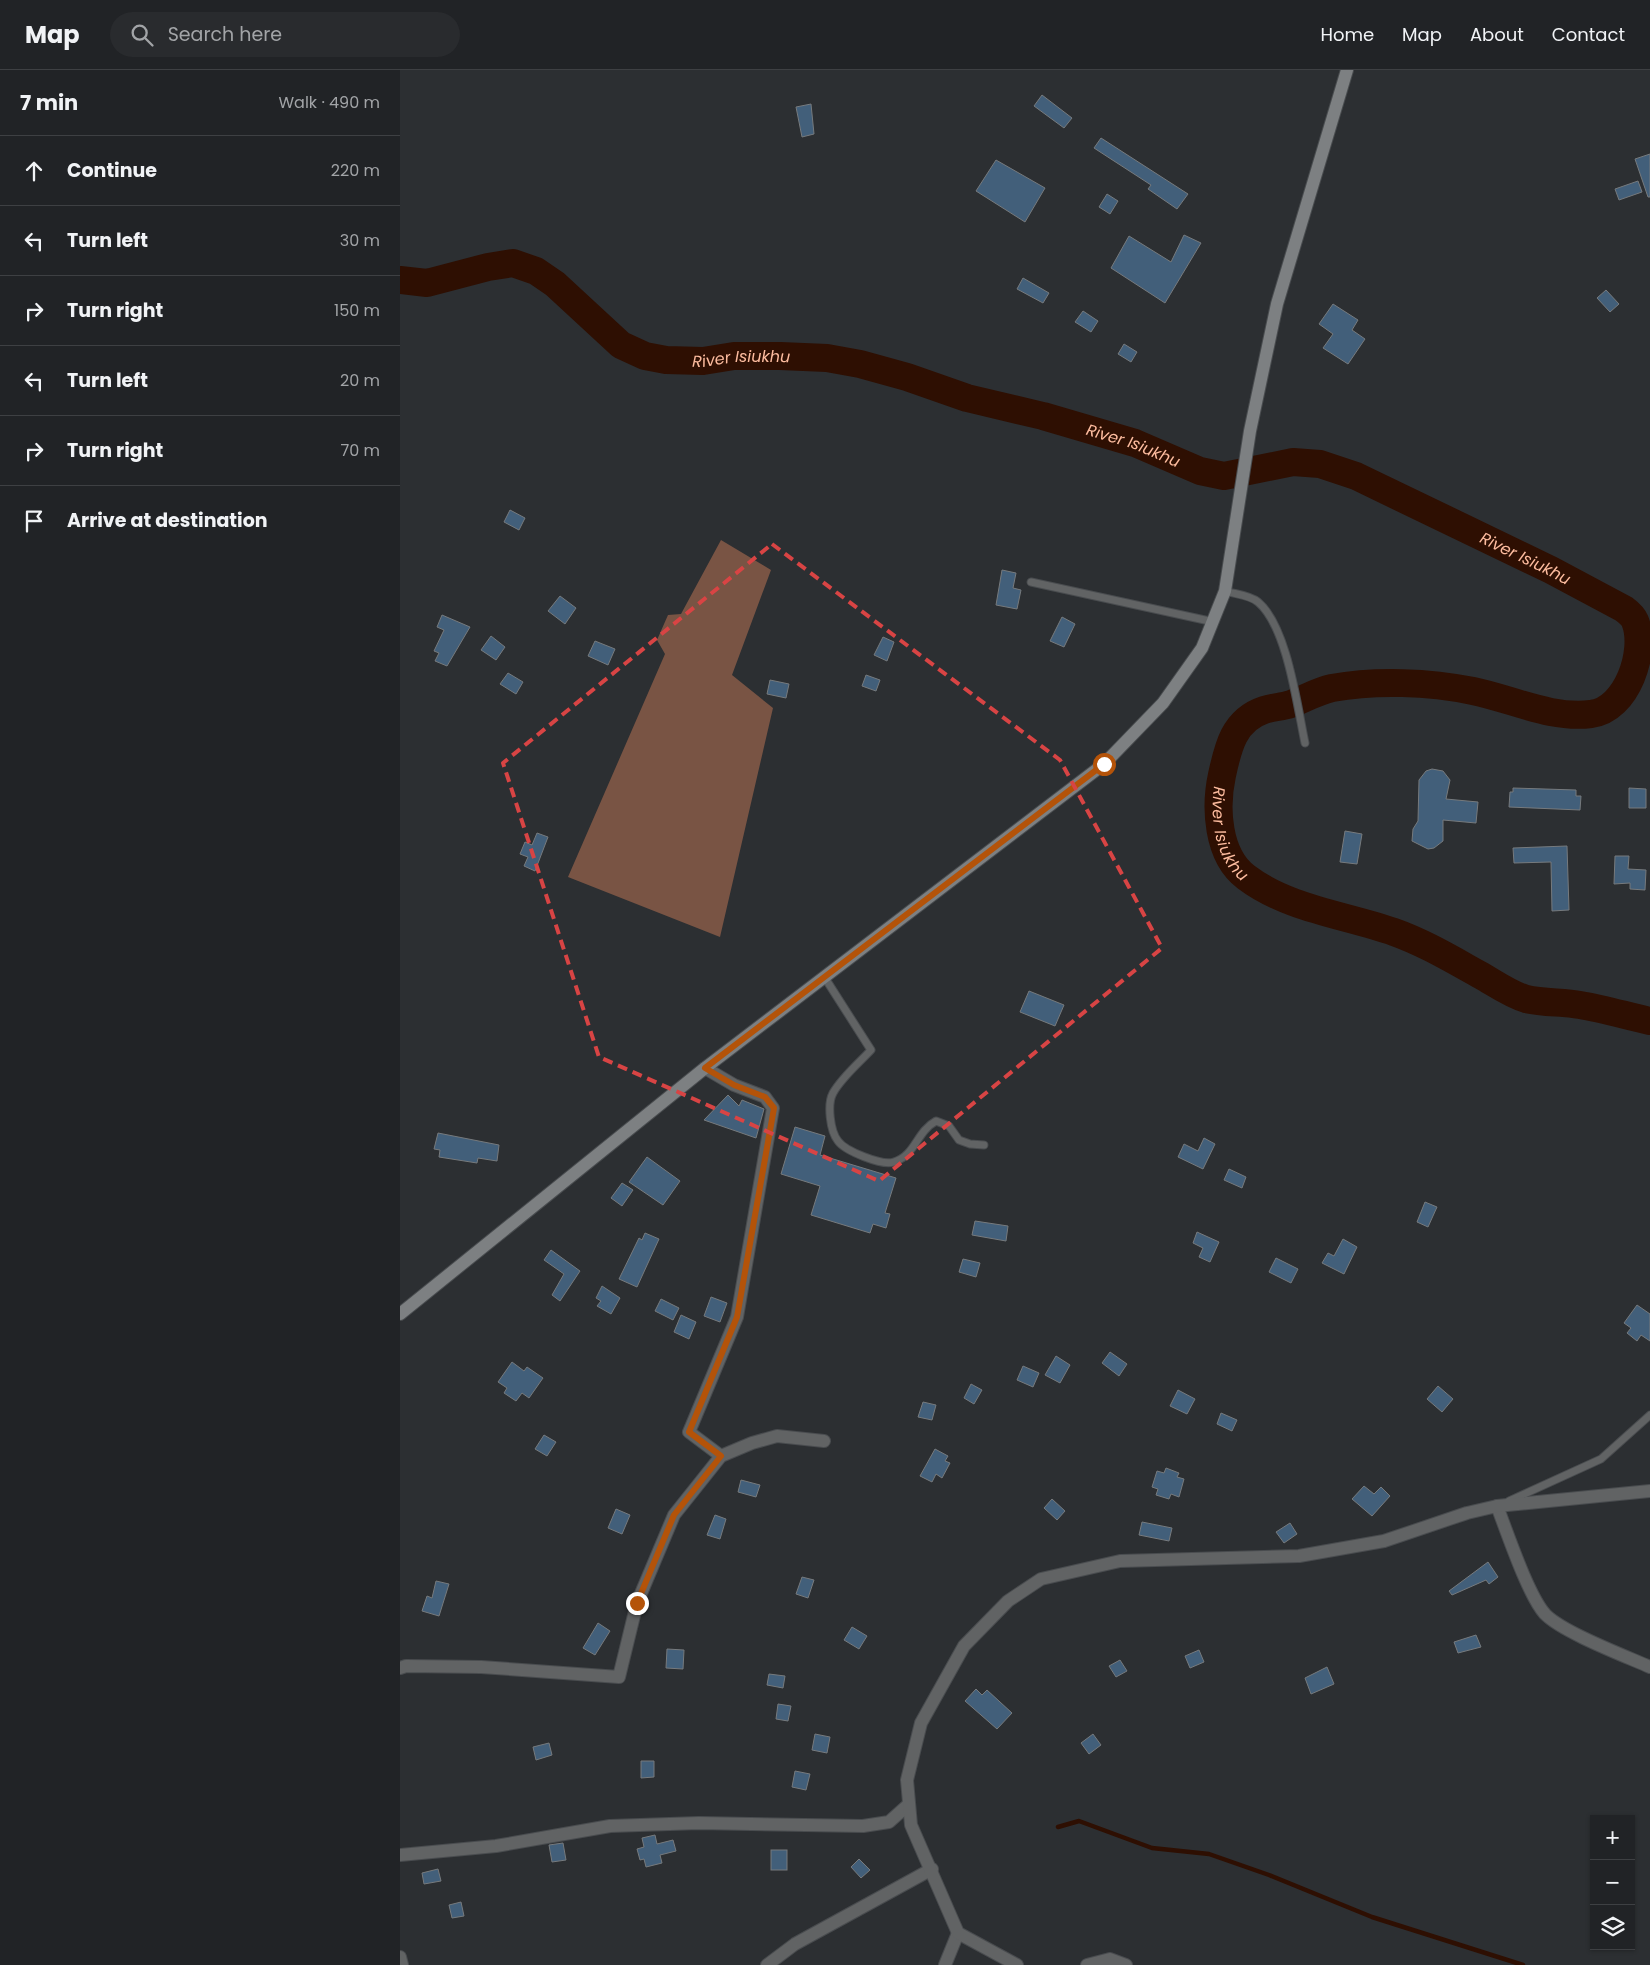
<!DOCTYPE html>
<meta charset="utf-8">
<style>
body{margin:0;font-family:Poppins,sans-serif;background:#292b2e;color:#f1f3f6}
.controls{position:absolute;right:15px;bottom:15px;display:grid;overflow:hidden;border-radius:0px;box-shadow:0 1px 4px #0004}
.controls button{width:45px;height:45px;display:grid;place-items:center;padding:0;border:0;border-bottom:1px solid #3e4043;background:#212326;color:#f1f3f6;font:25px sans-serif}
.stop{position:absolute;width:15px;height:15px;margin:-11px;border:4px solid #b45309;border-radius:50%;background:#fff}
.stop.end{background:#b45309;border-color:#fff;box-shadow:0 1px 5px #0008}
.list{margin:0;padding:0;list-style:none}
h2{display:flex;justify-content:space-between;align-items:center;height:65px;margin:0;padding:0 20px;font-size:21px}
h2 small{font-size:16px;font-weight:400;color:#a2a4a7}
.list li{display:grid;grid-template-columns:32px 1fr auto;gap:15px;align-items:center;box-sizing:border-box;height:70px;padding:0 20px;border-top:1px solid #3e4043}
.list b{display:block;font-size:19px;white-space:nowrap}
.list em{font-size:16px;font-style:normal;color:#a2a4a7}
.icon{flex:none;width:28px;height:28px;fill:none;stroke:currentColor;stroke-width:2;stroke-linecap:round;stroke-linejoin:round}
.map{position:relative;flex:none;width:1250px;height:1895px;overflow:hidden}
header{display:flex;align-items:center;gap:30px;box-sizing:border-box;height:70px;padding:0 25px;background:#212326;border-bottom:1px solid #3e4043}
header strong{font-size:24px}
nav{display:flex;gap:28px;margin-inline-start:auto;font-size:18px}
.search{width:350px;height:45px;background:#292b2e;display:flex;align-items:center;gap:12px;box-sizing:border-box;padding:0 18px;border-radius:28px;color:#a2a4a7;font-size:19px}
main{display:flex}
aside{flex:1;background:#212326}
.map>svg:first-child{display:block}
</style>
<header>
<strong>Map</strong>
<div class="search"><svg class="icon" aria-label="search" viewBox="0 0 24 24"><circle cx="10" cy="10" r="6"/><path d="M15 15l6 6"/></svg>Search here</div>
<nav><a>Home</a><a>Map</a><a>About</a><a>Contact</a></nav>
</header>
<main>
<aside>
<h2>7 min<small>Walk · 490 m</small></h2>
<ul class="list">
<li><svg class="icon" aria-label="ahead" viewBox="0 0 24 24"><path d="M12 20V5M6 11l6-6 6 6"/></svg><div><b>Continue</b></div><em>220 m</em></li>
<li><svg class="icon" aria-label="left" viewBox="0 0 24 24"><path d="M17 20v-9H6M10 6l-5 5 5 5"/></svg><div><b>Turn left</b></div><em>30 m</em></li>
<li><svg class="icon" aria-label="right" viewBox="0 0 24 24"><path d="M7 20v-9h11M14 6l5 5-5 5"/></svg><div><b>Turn right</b></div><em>150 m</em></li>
<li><svg class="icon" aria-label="left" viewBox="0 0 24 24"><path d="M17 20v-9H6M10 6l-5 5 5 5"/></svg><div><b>Turn left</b></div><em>20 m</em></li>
<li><svg class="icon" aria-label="right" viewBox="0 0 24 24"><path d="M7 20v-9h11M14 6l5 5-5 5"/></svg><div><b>Turn right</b></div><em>70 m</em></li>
<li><svg class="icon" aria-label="arrive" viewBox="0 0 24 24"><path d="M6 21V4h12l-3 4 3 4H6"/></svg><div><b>Arrive at destination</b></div></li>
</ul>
</aside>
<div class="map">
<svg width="1250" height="1895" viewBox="0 0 1250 1895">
<rect width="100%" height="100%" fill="#2c2f32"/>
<polygon fill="#795444" points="321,470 371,500 332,605 373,638 320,867 168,807 265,584 257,570 268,545 281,544"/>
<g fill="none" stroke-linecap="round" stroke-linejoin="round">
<polyline stroke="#2e0f02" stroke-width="4.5" points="658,1757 679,1751 752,1778 809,1784 869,1805 972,1847 1123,1895"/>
<path stroke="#2e0f02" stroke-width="28" id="s1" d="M0 210 27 213 88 197 113 193 136 201 155 214 221 275 245 286 266 290 303 291 334 286H380L427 288 460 294 507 307 567 328 643 346 735 373 800 401 824 406 893 392 920 394 956 406 1151 500 1224 539C1228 542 1233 546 1235 551 1247 581 1227 640 1191 644 1151 649 1112 629 1073 621 1029 612 976 610 932 618 918 621 904 629 891 634 882 637 873 637 864 640 834 650 828 677 822 705 815 737 817 785 846 807 888 839 946 845 994 862 1025 873 1053 890 1082 906 1096 914 1110 924 1126 929 1143 933 1163 932 1180 935 1204 939 1227 946 1250 951"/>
</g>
<g fill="#425f7a" stroke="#767a7d">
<polygon points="642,25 672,48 664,58 634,36"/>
<polygon points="411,34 414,64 402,67 396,37"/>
<polygon points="701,68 788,124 777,139 748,119 751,115 694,78"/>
<polygon points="1250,84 1250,127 1248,127 1235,89"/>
<polygon points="596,90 645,118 625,152 576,121"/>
<polygon points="1238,111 1242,122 1219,130 1215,119"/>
<polygon points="707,124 718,131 710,144 699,137"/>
<polygon points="784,165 801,173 765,233 711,198 729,166 771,192"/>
<polygon points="623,208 649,223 643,233 617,219"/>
<polygon points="1206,220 1219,234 1210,242 1197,228"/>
<polygon points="933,234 958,250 952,260 965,269 948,294 923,278 933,264 919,254"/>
<polygon points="683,241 698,251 691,262 675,252"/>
<polygon points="724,274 737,282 731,292 718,284"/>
<polygon points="110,440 125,448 119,460 104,452"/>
<polygon points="602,500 616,503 613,518 621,520 617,539 596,535"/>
<polygon points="160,526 176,538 165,554 148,541"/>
<polygon points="42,545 70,557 47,596 35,591 39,583 34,581 44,560 37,557"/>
<polygon points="662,547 675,554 664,577 650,571"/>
<polygon points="91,566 105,577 96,590 81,580"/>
<polygon points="483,567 494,572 487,591 474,585"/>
<polygon points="195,571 215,579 208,595 188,586"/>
<polygon points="108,603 123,612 116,624 100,614"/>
<polygon points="466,605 480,610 476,621 462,616"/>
<polygon points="370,610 389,614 386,628 367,624"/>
<polygon points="1032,699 1043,701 1050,710 1046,729 1078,732 1076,753 1043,750 1043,771 1034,778 1028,779 1012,771 1013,759 1018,751 1019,710 1026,701"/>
<polygon points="1113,718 1176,720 1176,726 1181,726 1180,740 1109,737 1110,722 1113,722"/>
<polygon points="1229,718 1246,719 1246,738 1229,738"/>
<polygon points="945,761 962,764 957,794 940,792"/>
<polygon points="137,763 148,767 135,801 124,796 128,787 120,784 125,772 132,775"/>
<polygon points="1167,776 1169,840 1152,841 1151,792 1114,793 1113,778"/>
<polygon points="1215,786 1229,786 1228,799 1246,800 1245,820 1230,819 1230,813 1214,814"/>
<polygon points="629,921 664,935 655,956 620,942"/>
<polygon points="328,1025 339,1036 342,1030 364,1039 356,1068 304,1050"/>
<polygon points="395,1057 425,1066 420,1085 496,1108 485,1143 490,1144 486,1158 473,1154 470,1163 411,1145 420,1116 381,1104"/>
<polygon points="38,1063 99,1075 97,1091 78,1088 77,1093 39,1087 40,1080 34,1079"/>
<polygon points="804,1068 815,1074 803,1099 778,1087 784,1074 798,1081"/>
<polygon points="247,1087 280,1111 263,1135 229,1112"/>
<polygon points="829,1099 846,1107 842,1118 824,1110"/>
<polygon points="222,1113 233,1120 222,1136 211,1128"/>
<polygon points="1025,1132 1037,1137 1028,1157 1017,1152"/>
<polygon points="575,1151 608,1156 606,1171 572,1165"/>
<polygon points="797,1162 819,1172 810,1192 799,1187 803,1178 793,1173"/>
<polygon points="245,1163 259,1169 237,1217 219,1209 239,1168 242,1170"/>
<polygon points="943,1169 957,1177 944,1204 922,1193 928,1183 934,1186"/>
<polygon points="151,1180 180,1201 160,1231 152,1225 164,1204 144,1190"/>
<polygon points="876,1188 898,1199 891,1213 869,1202"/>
<polygon points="563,1189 580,1193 576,1207 559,1202"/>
<polygon points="202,1216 220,1228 211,1244 197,1236 201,1231 196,1228"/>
<polygon points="311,1227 327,1233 320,1252 304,1246"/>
<polygon points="261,1229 279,1238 273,1250 255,1241"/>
<polygon points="1237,1235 1250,1244 1250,1271 1241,1265 1237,1271 1227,1263 1231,1258 1224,1253"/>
<polygon points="281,1245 296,1252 289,1269 274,1262"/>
<polygon points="710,1282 727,1294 719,1306 702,1293"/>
<polygon points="656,1286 670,1295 660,1313 645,1305"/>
<polygon points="112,1292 124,1301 127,1297 143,1308 129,1328 122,1323 116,1331 104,1323 107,1318 98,1312"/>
<polygon points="623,1296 639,1303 633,1317 617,1310"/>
<polygon points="571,1314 582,1320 574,1334 564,1328"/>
<polygon points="1038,1316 1053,1329 1042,1342 1027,1329"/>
<polygon points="778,1320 795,1329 787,1344 770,1336"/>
<polygon points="523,1332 536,1335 532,1350 518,1347"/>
<polygon points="821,1343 837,1350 832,1361 817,1354"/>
<polygon points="144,1365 156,1372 147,1386 135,1379"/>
<polygon points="535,1379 548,1386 545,1391 550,1393 542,1408 536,1404 532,1412 520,1406"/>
<polygon points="766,1398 779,1403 777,1407 784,1409 779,1427 771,1424 769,1429 756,1425 758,1419 752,1417 757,1401 764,1403"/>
<polygon points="341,1410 360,1415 356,1427 338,1422"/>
<polygon points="964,1416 974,1424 981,1417 990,1426 972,1446 952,1429"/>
<polygon points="652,1429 665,1441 657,1450 644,1438"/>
<polygon points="216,1439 230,1445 222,1464 208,1458"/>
<polygon points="315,1445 326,1449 320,1469 307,1465"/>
<polygon points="742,1452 772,1458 769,1471 739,1465"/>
<polygon points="890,1453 897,1464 884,1473 876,1462"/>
<polygon points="1088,1492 1098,1507 1089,1514 1086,1510 1052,1525 1049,1521"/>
<polygon points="402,1507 414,1510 408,1528 396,1524"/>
<polygon points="36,1511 49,1514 39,1546 22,1541 27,1526 32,1528"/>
<polygon points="198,1553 210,1561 195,1585 183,1578"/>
<polygon points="452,1557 467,1566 459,1579 444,1570"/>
<polygon points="1076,1565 1081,1577 1058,1583 1054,1572"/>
<polygon points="267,1579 284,1580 283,1599 266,1598"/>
<polygon points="799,1580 804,1592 790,1598 785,1586"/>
<polygon points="720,1590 727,1601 716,1607 709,1596"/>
<polygon points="927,1597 934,1614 911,1624 905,1608"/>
<polygon points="369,1604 385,1606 383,1618 367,1615"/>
<polygon points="576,1619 582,1625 587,1620 612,1643 597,1659 565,1631"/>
<polygon points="378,1634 391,1636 388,1651 376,1649"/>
<polygon points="415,1664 430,1667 427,1683 412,1680"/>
<polygon points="693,1664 701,1675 689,1684 681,1673"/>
<polygon points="149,1673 152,1685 136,1690 133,1677"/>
<polygon points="241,1691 254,1691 254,1707 241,1708"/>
<polygon points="395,1701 410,1704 406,1720 392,1717"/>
<polygon points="255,1765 257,1774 273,1770 276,1781 260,1785 262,1793 246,1797 244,1789 240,1790 237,1779 244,1777 242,1768"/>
<polygon points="163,1773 166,1790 152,1792 149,1775"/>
<rect x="371" y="1780" width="16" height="20"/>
<polygon points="459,1789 470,1800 461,1808 451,1797"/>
<polygon points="38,1799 41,1811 24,1814 22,1803"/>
<polygon points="61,1832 64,1846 52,1848 49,1835"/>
</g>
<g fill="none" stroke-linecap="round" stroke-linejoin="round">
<g stroke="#494c4f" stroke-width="9">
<g id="service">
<polyline points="631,512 814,552"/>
<path d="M825 521C834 524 850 525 858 532 887 556 897 635 905 673"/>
<path d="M425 908 471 980C459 993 442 1007 433 1023 427 1034 430 1061 438 1071 445 1081 482 1096 494 1092 516 1085 516 1062 536 1051L549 1056 559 1070 570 1074 584 1075"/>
<polyline points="1109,1431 1201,1389 1250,1345"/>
</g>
</g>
<g stroke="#494c4f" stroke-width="14">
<g id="minor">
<polyline points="305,998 334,1015 365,1027 373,1038 337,1247 289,1362 321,1386"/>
<path d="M1097 1436C1107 1462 1128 1525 1145 1544 1162 1562 1225 1586 1250 1597"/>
<polyline points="0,1598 6,1596 81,1597 219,1607 237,1533 274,1445 321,1386 352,1373 377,1366 424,1371"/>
<polyline points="0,1785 96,1776 210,1756 299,1753 463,1756 489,1752 508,1735"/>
<polyline points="0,1887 2,1895"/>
<polyline points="367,1895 395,1874 532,1799"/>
<polyline points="545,1895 558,1863"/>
<polyline points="617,1895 558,1863 511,1755 507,1710 521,1653 564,1576 608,1531 641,1509 720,1491 899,1486 984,1471 1067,1443 1097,1436 1250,1421"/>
<polyline points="687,1895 710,1889 726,1895"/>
</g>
</g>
<g stroke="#494c4f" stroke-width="14">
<polyline id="secondary" points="0,1244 305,998 704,694 763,633 802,578 825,521 850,361 877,234 947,0"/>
</g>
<use href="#service" stroke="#616364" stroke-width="7"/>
<use href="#minor" stroke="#616364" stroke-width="12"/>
<use href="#secondary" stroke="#7d8082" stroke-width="12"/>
</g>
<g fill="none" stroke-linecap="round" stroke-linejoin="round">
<polyline stroke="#b45309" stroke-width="6" points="237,1533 274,1445 321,1386 289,1362 337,1247 374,1038 365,1027 334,1015 305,998 704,694"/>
</g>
<path fill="none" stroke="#d84444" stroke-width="4" stroke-dasharray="10 6" stroke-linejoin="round" d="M372 474 660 690 762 878 479 1111 199 987 103 693Z"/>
<g text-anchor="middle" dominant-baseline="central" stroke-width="4.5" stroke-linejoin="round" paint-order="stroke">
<g font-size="16" font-style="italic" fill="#fdbc9f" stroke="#2c2f32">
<text stroke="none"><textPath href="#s1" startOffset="376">River Isiukhu</textPath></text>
<text stroke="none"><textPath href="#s1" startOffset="781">River Isiukhu</textPath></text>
<text stroke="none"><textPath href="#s1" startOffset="1201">River Isiukhu</textPath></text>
<text stroke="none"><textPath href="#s1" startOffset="1920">River Isiukhu</textPath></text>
</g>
</g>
</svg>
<div class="controls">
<button>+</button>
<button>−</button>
<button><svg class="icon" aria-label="layers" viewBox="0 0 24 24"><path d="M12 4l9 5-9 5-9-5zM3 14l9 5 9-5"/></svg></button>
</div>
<div class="stop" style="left:704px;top:694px"></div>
<div class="stop end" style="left:237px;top:1533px"></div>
</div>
</main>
